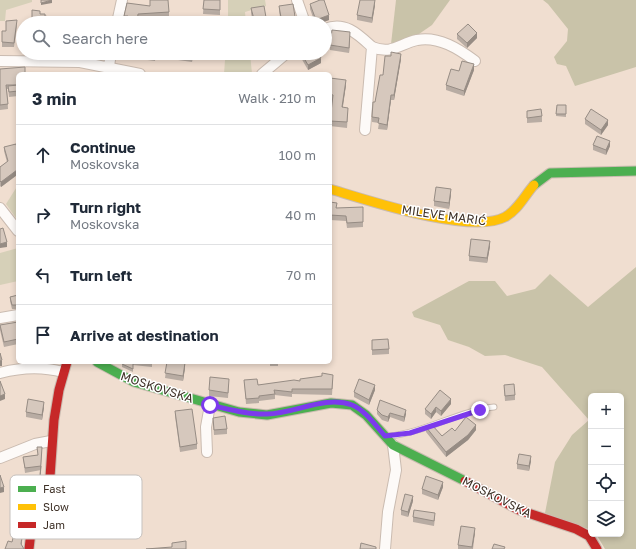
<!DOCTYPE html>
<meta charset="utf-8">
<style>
body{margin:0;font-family:"Golos Text",sans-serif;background:#f2f2f3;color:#1f2937}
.controls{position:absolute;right:12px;bottom:12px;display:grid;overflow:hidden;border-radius:6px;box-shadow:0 2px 6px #0003}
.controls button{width:36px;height:36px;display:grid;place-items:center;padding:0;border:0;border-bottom:1px solid #e0e1e3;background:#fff;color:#1f2937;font:20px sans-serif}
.stop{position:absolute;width:12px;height:12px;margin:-9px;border:3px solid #7c3aed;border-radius:50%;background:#fff}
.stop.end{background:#7c3aed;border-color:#fff;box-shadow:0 1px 4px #0008}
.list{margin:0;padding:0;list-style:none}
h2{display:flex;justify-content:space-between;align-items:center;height:52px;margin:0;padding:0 16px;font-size:17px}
h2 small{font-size:13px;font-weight:400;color:#747a83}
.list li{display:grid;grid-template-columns:26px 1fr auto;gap:12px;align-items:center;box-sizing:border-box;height:60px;padding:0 16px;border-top:1px solid #e0e1e3}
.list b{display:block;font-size:15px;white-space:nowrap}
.list p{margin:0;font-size:13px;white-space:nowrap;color:#747a83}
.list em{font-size:13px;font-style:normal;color:#747a83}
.icon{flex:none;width:22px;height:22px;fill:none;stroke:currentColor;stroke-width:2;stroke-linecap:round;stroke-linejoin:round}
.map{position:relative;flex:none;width:636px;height:549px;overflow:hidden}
.search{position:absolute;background:#fff;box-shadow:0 2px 6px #0003;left:16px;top:16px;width:316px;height:44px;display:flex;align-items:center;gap:10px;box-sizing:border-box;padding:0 14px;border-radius:22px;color:#747a83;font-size:15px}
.panel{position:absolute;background:#fff;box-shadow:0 2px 6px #0003;left:16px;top:72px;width:316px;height:292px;border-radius:6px}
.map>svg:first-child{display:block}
</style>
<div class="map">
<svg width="636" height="549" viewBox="0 0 636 549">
<rect width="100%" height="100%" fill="#f0ded0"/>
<g fill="#d6d0b8">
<polygon points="0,0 32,0 32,2 6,10 5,21 0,21"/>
<polygon points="228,0 265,0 266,6 245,12 246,23 202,23 203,21 228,23"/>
<polygon points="198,53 250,53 252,74 224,74 225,60 198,56"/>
<polygon points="18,185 18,221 6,204"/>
<polygon points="18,248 18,281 0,285 0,253"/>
</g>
<g fill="#c9c3a9">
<polygon points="396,0 450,0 432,25 419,34 391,44"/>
<polygon points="543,0 636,0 636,67 575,86 566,66 557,64 554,57 567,41 568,29 548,4"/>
<polygon points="636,267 636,549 605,549 596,534 621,534 621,396 591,396 591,530 545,513 555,462 572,435 589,420 542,367 505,355 485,356 469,347 448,340 440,325 414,317 412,312 469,281 495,281 507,296 535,289 550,274 588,307"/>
</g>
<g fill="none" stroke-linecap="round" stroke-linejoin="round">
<g stroke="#cabbb0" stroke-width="7">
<path id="lane" d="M388 436C425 433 458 411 494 407"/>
</g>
<g stroke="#cabbb0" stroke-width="12">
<g id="street">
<polyline points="297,0 305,23"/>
<polyline points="117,23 122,0"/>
<path d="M325 29C345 21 358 34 372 47L365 130"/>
<path d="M372 47C392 55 399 44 417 40 439 36 459 49 475 61"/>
<polyline points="0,61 80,62 140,74"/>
<polyline points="109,66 111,53"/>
<polyline points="262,74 287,53"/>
<polyline points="0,208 18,231"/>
<polyline points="0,318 18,315"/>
<path d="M0 373C22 367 41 366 63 372"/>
<polyline points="207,452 206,427 210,405"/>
<polyline points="0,458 35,444 51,441"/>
<polyline points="385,549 388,512 396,470 393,445"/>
</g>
</g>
<g stroke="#cabbb0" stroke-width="11">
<g id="fast">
<polyline points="534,185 550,173 636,171"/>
<polyline points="97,362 134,382 239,412 267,415 331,403 352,405 366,415 393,445 465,481"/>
</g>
</g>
<g stroke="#cabbb0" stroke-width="11">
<path id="slow" d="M330 189C367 200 471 235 505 217 518 210 525 195 534 185"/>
</g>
<g stroke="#cabbb0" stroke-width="11">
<g id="jam">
<polyline points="465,481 519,510 576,529 589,536 597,549"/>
<polyline points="29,549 31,532 50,477 54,420 59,390 67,362"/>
</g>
</g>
<use href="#lane" stroke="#fdfaf8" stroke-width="5"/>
<use href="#street" stroke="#fdfaf8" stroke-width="10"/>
<use href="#fast" stroke="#4caf50" stroke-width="9"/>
<use href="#slow" stroke="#ffc107" stroke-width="9"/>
<use href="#jam" stroke="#c62828" stroke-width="9"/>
</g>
<g fill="#b8aca3">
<polygon points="204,0 220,0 220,15 203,14"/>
<polygon points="127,3 169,12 169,17 138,19 138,23 127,23 127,21 124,21 124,16"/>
<polygon points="310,4 329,20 321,23 315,23 310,9"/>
<polygon points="375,5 372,23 357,20 357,15"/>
<polygon points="279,6 296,23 281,23 279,11"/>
<polygon points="251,8 267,23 253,23 251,13"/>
<polygon points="17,25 14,47 2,47 2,31 6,31"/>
<polygon points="457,34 477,38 467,48 457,39"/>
<polygon points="350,38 349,53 330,50 330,45"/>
<polygon points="59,53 70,53 70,54"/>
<polygon points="119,53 156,53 155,61 140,59 140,56 119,55"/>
<polygon points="178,53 194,53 192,62 178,60"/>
<polygon points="300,53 318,53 321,63 308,70 300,56"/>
<polygon points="401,59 394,100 391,100 387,130 378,129 379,123 372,122 372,117 375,102 383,75"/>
<polygon points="0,69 18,74 18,96 9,97 8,89 7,89 8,109 0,110"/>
<polygon points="474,70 464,96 446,90 446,85 459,71"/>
<polygon points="330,78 346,85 342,108 348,113 347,128 330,126 332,100 330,99"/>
<polygon points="557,105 566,105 566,117 556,116"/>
<polygon points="527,111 542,116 542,122 527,123"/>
<polygon points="585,119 608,125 601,135 585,124"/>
<polygon points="593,145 610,146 606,155 593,150"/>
<polygon points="4,147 18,151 18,175 17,175 1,187 0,186 0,167 7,162 4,151"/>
<polygon points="451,194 449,209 434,206 434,201"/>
<polygon points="330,202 337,208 363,222 363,227 347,228 346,221 330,220"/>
<polygon points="490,246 487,263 469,261 469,256"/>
<polygon points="18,295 18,309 12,309 10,301 10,297"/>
<polygon points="18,322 18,344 4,347 0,330 0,325"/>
<polygon points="372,340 389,349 389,354 372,355"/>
<polygon points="122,362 132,363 132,362 152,362 152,367 133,365 133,372 122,367"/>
<polygon points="163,362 179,362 185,368 183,381 165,378 167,363"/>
<rect x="270" y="362" width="8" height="4"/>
<polygon points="244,380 258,385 300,381 333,380 332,395 292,394 292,397 275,395 275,399 259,401 259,403 246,404"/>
<polygon points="229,384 228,398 209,396 209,390"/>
<polygon points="504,385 515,395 515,400 505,401"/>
<polygon points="375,390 369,405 354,397 354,392"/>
<polygon points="451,404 441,416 436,412 431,419 425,414 425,409"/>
<polygon points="44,407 42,420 26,417 26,412"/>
<polygon points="377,410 406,414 404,422 390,417 388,422 382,420 377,414"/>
<polygon points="175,411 197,444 197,449 180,452 175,416"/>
<polygon points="213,418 227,429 227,434 214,435"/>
<polygon points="426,427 442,436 455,431 476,430 468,440 446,457 426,432"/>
<polygon points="42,451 40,481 41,470 25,473 23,457 38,455"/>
<polygon points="531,461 529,471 517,469 517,464"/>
<polygon points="443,487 438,500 422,494 422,489"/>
<polygon points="413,501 408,517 401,515 401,510"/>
<polygon points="24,512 22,520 24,526 21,545 12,542 17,522 10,520 10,514"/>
<polygon points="413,517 435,518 434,526 413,522"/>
<polygon points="475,533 473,549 458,549 458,545"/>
</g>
<g fill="#968c84">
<polygon points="52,0 52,3 41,5 41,3"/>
<polygon points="375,0 375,5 372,23 372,18"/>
<polygon points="329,15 329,20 321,23 316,23 316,20"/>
<polygon points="350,32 350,38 349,53 349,48"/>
<polygon points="477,33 477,38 467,48 467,43"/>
<polygon points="401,54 401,59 394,100 394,95"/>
<polygon points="321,58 321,63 308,70 308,65"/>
<polygon points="474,64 474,70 464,96 464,91"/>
<polygon points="346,80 346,85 342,113 342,107"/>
<polygon points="391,95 391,100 387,130 387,125"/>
<polygon points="608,120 608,125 601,135 601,130"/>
<polygon points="610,141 610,146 606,155 606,150"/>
<polygon points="17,170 17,175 1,187 1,182"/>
<polygon points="451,189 451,194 449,209 449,203"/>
<polygon points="490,241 490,246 487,263 487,258"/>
<polygon points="7,242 7,247 0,248 0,244"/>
<polygon points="2,360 2,366 0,366 0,361"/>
<polygon points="185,363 185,368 183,381 183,376"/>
<polygon points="375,385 375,390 369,405 369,400"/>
<polygon points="5,394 5,399 0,401 0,396"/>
<polygon points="451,399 451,404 441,416 441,411"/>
<polygon points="44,402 44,407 42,420 42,415"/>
<polygon points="436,407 436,412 431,419 431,414"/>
<polygon points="406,410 406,414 404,422 404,417"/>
<polygon points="390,413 390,417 388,422 388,417"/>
<polygon points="476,425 476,430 468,440 446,457 446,452"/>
<polygon points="531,456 531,461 529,471 529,466"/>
<polygon points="443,482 443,487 438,500 438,495"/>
<polygon points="4,487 4,492 0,493 0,488"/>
<polygon points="413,496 413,501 408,517 408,512"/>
<polygon points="24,507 24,512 21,523 21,517"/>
<polygon points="24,521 24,526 21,549 21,544"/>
<polygon points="475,528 475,533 472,549 472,547"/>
</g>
<g fill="#d6c8bd" stroke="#968c84">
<polygon points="41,0 52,0 41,3"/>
<polygon points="150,0 168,0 169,12 138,14 137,23 127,23 128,16 124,16 127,3 150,6"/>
<polygon points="204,0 220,0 220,10 203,9"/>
<polygon points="320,0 324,0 329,15 316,20 310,4"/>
<polygon points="360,0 375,0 372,18 357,15"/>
<polygon points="293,4 296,23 288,23 287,22 282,23 279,6"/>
<polygon points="264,6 267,23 255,23 251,8"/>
<polygon points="32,10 40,11 40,14 45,14 45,16 63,20 62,23 30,23 32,23"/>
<polygon points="17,20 14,43 2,42 2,31 6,31 6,21"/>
<polygon points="468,24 477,33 467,43 457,34"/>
<polygon points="332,30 350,32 349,48 330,45"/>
<polygon points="391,52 401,54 394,95 391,95 387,125 378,123 379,118 372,117 373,102 375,102 380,75 383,75 385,56 391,56"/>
<polygon points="140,53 156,53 155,56 140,54"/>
<polygon points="178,53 193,53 192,57 178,55"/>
<polygon points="301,53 318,53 321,58 308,65"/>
<polygon points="462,61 474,64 464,91 446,85 451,69 459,71"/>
<polygon points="25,67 25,74 18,74 18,85 6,85 8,104 0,105 0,69"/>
<polygon points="330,78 346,80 342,107 348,108 347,122 330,121 333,95 330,94"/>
<polygon points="18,85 18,91 9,92 8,86"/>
<polygon points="557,105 566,105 566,114 556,114"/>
<polygon points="541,109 542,116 527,118 527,111"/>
<polygon points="591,109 608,120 601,130 585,119"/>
<polygon points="597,136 610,141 606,150 593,145"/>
<polygon points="16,144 18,151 18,171 17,170 1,182 0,181 0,167 8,161 4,147"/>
<polygon points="436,187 451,189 449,203 434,201"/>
<polygon points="330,202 337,203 336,208 363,207 363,222 347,223 346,216 330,215"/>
<polygon points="3,228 7,242 0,244 0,229"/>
<polygon points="471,239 490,241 487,258 469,256"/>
<polygon points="18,295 18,305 12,305 10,297"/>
<polygon points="18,322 18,339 4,342 0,325"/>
<polygon points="388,339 389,349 372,350 372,340"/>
<polygon points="0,353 2,360 0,361"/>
<polygon points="122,362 133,363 133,369 122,364"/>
<polygon points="167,362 179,362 185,363 183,376 165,373"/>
<polygon points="322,373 333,375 332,389 292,389 292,392 274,390 275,394 259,396 259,398 246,399 244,380 257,379 258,385 294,380 300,381 300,379 322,376"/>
<polygon points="210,377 229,379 228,393 209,390"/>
<polygon points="359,379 375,385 369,400 354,392"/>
<polygon points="0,381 5,394 0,396"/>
<polygon points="514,384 515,395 505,396 504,385"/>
<polygon points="440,390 451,399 441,411 436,407 431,414 425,409"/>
<polygon points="28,399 44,402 42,415 26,412"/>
<polygon points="380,400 406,410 404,417 390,413 388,417 382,415 377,410"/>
<polygon points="192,409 197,444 180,447 175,411"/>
<polygon points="225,416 227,429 214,430 213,418"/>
<polygon points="466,417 476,425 468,435 446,452 426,427 432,425 442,436 452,428 455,431"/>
<polygon points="37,447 42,447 40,477 41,466 25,468 23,457 38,455"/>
<polygon points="519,454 531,456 529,466 517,464"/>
<polygon points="0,475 4,487 0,488"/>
<polygon points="426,476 443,482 438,495 422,489"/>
<polygon points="405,494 413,496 408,512 401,510"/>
<polygon points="414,510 435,513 434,521 413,517"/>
<polygon points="18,519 24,521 21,544 24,549 5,549 8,541 12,542"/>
<polygon points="461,526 475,528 472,547 458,545"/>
<polygon points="186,541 186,549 146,549 172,547 172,543"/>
<polygon points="361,543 376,547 376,549 360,549"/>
<polygon points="494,544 505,547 504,549 492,549"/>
</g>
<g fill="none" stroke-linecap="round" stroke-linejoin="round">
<path stroke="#7c3aed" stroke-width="5" d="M210 405C228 409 248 415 267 414 294 414 325 395 352 405 365 410 376 426 385 436L410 433 480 410"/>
</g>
<g text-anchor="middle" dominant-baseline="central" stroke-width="3" stroke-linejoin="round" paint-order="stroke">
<g font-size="12" fill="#3e3127" stroke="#fff">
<text transform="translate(444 215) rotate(8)">MILEVE MARIĆ</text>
<text transform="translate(157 387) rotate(18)">MOSKOVSKA</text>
<text transform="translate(497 497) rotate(27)">MOSKOVSKA</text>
</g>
</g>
<rect x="10" y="475" width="132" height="64" rx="6" fill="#fff" stroke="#c5c1be" stroke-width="1"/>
<rect x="18" y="486" width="18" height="6" fill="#4caf50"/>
<rect x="18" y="504" width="18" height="6" fill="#ffc107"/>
<rect x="18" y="522" width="18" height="6" fill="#c62828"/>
<g font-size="11" fill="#3e3127">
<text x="43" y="493">Fast</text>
<text x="43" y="511">Slow</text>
<text x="43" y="529">Jam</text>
</g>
</svg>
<div class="controls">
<button>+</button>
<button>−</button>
<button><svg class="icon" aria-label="locate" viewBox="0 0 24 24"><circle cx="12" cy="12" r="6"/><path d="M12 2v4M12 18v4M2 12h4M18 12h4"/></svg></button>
<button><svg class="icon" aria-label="layers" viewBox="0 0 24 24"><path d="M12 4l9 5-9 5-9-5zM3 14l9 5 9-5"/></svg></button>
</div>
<div class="stop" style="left:210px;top:405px"></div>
<div class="stop end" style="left:480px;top:410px"></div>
<div class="search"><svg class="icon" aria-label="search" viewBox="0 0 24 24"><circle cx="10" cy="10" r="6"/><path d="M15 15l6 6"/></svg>Search here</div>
<section class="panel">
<h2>3 min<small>Walk · 210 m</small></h2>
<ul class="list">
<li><svg class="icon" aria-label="ahead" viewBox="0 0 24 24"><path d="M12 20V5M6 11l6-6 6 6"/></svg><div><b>Continue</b><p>Moskovska</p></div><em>100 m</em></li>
<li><svg class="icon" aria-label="right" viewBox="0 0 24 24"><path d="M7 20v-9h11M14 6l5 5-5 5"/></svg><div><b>Turn right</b><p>Moskovska</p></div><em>40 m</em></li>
<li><svg class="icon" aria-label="left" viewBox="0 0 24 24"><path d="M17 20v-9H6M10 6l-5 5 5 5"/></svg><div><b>Turn left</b></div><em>70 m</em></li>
<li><svg class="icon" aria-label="arrive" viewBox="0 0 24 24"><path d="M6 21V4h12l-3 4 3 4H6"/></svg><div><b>Arrive at destination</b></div></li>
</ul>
</section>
</div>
